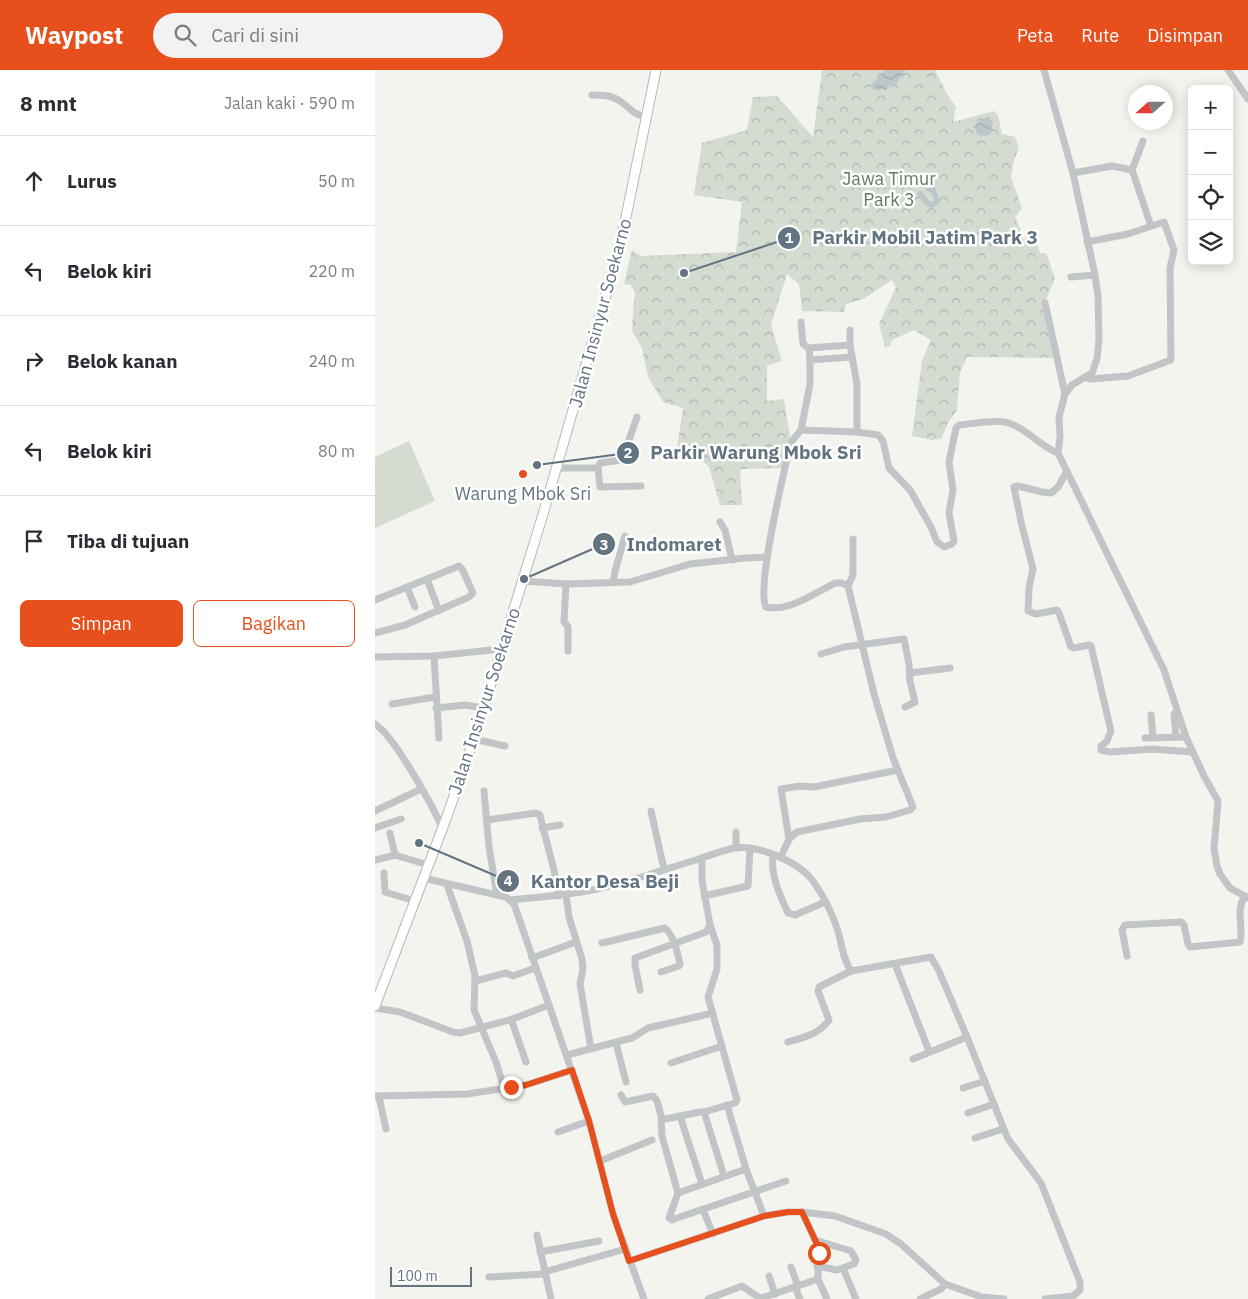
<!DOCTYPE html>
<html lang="id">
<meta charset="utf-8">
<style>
body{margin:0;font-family:"IBM Plex Sans",sans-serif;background:#f2f2f3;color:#2b2b33}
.controls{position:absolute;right:15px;top:15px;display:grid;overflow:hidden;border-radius:8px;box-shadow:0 2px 12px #0003}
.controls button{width:45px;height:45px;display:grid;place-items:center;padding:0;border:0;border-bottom:1px solid #e1e1e2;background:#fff;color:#2b2b33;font:25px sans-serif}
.compass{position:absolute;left:753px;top:15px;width:45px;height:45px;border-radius:50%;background:#fff;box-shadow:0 2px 12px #0003;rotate:249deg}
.scale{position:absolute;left:15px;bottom:12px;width:82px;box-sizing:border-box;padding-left:5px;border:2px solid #627382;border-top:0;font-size:14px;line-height:18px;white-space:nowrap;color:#627382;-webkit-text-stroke:4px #fff;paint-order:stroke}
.stop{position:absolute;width:15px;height:15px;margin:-11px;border:4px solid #e74f1c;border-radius:50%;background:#fff}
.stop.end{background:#e74f1c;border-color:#fff;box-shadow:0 1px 5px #0008}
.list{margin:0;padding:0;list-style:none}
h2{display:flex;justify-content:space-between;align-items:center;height:65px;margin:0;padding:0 20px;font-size:21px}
h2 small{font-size:16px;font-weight:400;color:#7c7c81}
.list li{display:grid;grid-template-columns:32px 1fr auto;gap:15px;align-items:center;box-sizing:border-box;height:90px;padding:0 20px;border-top:1px solid #e1e1e2}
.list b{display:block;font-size:19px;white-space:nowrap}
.list em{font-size:16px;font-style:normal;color:#7c7c81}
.actions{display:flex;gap:10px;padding:15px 20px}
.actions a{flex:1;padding:11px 0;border:1px solid #e74f1c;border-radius:8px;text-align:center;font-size:18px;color:#e74f1c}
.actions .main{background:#e74f1c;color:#fff}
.icon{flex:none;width:28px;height:28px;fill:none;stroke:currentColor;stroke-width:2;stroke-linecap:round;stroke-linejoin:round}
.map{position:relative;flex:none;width:873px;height:1229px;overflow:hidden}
header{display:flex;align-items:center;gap:30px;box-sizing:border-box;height:70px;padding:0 25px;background:#e74f1c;color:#fff}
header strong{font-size:24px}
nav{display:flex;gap:28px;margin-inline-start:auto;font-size:18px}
.search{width:350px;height:45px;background:#f2f2f3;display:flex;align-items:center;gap:12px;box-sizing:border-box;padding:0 18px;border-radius:28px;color:#7c7c81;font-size:19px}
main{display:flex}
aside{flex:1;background:#fff}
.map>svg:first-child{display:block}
</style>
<header>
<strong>Waypost</strong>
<div class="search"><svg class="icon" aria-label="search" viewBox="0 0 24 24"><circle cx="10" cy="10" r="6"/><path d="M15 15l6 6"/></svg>Cari di sini</div>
<nav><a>Peta</a><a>Rute</a><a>Disimpan</a></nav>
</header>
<main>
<aside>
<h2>8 mnt<small>Jalan kaki · 590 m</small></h2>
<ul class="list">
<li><svg class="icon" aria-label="ahead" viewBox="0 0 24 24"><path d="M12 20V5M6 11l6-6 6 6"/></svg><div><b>Lurus</b></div><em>50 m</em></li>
<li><svg class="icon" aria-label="left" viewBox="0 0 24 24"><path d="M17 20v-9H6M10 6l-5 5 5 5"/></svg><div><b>Belok kiri</b></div><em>220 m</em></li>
<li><svg class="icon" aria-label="right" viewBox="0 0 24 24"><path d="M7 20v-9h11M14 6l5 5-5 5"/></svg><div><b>Belok kanan</b></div><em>240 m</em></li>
<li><svg class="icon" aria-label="left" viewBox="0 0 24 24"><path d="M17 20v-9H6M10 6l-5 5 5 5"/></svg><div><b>Belok kiri</b></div><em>80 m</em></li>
<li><svg class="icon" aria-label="arrive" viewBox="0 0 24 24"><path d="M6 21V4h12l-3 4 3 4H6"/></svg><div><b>Tiba di tujuan</b></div></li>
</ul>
<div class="actions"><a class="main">Simpan</a><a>Bagikan</a></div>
</aside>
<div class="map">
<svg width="873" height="1229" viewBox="0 0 873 1229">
<defs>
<pattern id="park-crowns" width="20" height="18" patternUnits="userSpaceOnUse" patternTransform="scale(1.25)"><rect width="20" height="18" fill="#d4dbd0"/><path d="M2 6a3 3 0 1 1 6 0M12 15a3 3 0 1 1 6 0" fill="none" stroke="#afb6ae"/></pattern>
<pattern id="water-waves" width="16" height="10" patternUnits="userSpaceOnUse" patternTransform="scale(1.25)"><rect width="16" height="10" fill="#bcc7cc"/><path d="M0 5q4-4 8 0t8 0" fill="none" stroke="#9ca6ab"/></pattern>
</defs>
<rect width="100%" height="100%" fill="#f4f4ef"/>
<polygon fill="#d4dbd0" points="34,371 60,431 0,458 0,387"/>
<polygon fill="url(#park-crowns)" points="447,0 560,0 571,22 581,37 578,52 619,41 623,45 627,64 640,67 644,77 639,91 636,107 647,138 640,148 646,160 647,169 660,167 665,183 671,183 680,208 668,238 680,288 592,287 585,302 582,340 573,353 566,369 557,370 537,366 547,291 556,270 539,260 517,270 515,276 510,277 504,254 521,217 517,210 488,229 471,234 469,242 427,241 424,214 412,204 396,255 407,291 392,296 392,331 409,329 415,366 408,398 365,399 367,435 345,435 334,397 322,385 301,385 308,338 288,332 273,307 267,278 257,261 258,241 260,223 256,215 249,214 257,180 266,186 361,182 367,132 319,125 327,73 372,60 378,27 402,26 438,67"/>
<g fill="url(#water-waves)">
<polygon points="510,0 531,0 521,14 514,15 511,20 506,19 504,21 495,16"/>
<polygon points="614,46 618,53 615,64 611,66 603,65 599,57 606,50"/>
</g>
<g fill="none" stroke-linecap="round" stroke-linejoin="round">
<polyline stroke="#bcc7cc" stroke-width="5.5" points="541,111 545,109 547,109 551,117 559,122 562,131 558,135 553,134 545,124"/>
<g stroke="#b4b8bc" stroke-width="11">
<polyline id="major" points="0,936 71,749 99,669 169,441 237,204 250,152 281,0"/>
</g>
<g stroke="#c1c5c8" stroke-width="7">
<polyline points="669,0 698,103 720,205 723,226 724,269 722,289 717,303 697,315 690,324 684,347 685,367 683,383 789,600 811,667 829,706 843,731 839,778 842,796 845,804 855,818 873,828"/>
<polyline points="853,0 873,29"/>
<path d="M217 25C227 25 236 25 245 31 255 38 260 46 272 47"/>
<polyline points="768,71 757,100 776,156"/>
<polyline points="698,103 737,96 757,100"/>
<polyline points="696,207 720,205"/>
<polyline points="670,233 690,324"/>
<polyline points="475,260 475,275 482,314 482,362"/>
<polyline points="434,278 475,275"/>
<polyline points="435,290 477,287"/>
<polyline points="710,307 715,309 753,306 796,290 795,198 799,180 789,152 753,164 712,172"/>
<path d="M426 360 482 362 503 365 508 371 514 398 535 420 556 457 562 472 569 477 577 474 579 471 574 443 578 420 574 392 581 358 584 355C600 354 621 348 636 354 652 359 666 377 683 383"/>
<polyline points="182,398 223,398 225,393 246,390 248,387 262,347"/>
<polyline points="223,398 225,417 266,416"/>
<polyline points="692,401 683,417 676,423 667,422 643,416 639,417 646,452 658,499 654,518 653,541 661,544 682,540 684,543 696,577 699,578 714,575 716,576 736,661 732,671 726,676 726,680 735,682 777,679 817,682"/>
<polyline points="345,452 350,460 357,490"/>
<polyline points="52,509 64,541"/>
<polyline points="148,511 191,514 255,512 315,494 370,488 392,487"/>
<polyline points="238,513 240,501 250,466"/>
<polyline points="191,514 189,552 193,557 193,581"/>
<polyline points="473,516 478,505 478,469"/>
<polyline points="32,517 40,537"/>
<polyline points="0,530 84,496 87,499 98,523 94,527 30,555 0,563"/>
<polyline points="446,584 469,577 529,569 534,594 535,611 540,632 530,637"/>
<polyline points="59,586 64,668"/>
<polyline points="0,587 59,586 126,579"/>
<polyline points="535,603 575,598"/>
<polyline points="17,634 60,627"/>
<polyline points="61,638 90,635 109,638"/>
<polyline points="799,644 801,667"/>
<polyline points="776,645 778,668"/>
<path d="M0 654C20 667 57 735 68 759"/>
<polyline points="770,668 811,667"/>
<polyline points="99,669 130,676"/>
<polyline points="109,721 114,777 122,825"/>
<polyline points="0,741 46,719"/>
<polyline points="276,741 289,799"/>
<path d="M112 750 161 743 165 745C171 772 180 798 184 826"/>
<polyline points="0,758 26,749"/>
<polyline points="167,758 185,755"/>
<polyline points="15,763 20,785"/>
<polyline points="414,769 406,719 425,716 439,717 523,700"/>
<polyline points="361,778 361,762"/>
<path d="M398 785C395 804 405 826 413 843L420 845 450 832"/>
<path d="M406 787 414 769 422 762 485 749 511 747 535 740 538 737 518 688 499 624 473 516C469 513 466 512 461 513 456 514 452 518 447 520 430 529 411 541 391 537 381 518 408 407 414 380L417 371 426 360 435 314V290L434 278 428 274 426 252"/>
<polyline points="0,790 20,785 53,795"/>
<polyline points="9,803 10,822 40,831"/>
<polyline points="48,808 131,827 139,834 214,1051 238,1144 269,1229"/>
<polyline points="72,815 92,871 100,906 99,940 121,992 129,1018"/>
<polyline points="191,824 194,847 207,889 208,899 205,914 216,979"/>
<polyline points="329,826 373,816 375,779"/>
<path d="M136 830C165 827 194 825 222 819 256 812 290 799 324 789 336 785 348 780 360 778 384 775 424 792 438 811 448 825 457 843 462 858 467 873 467 888 476 901L556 887 564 901 592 967 633 1069 666 1113 705 1212V1220L698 1226 670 1229"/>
<polyline points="335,855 342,875 342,899 333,927 362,1030 360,1033 329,1042 325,1042 286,1050 287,1066 303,1123 294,1148 297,1150 299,1149 411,1111"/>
<path d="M227 873 290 858C299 866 302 881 305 894L304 896 286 902"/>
<path d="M752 886 747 860 750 855 806 852 809 855 813 874 815 877 865 872C869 856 860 841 870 826"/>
<polyline points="157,888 201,872"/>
<polyline points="520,894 554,981"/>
<polyline points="100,911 131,903 138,906 160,898"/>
<polyline points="265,920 260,895 260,888 331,862 335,855 327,810 327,788"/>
<polyline points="0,938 25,942 78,962 85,963 135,950 174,935"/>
<polyline points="136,949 151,992"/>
<path d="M413 972C428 968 444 964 454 950L443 921 444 917 476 901"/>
<polyline points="241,973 251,1012"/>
<polyline points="192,985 257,968 273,958 338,943"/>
<polyline points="538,989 592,967"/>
<polyline points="296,993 347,976"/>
<polyline points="588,1018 610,1011"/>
<polyline points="246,1025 250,1032 278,1026 282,1031 287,1049"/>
<polyline points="0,1026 92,1024 151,1015 197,1000"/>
<polyline points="4,1027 11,1059"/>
<polyline points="352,1035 371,1099 389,1146"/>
<polyline points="329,1042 349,1106"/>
<polyline points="593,1043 619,1034"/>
<polyline points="305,1046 327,1114"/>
<polyline points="183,1062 214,1051"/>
<polyline points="600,1068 628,1059"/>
<polyline points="225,1091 277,1070"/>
<polyline points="303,1123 371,1099"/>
<polyline points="328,1140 338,1164"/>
<polyline points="427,1142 443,1176 443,1209 452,1229"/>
<polyline points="162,1165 176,1229"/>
<polyline points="440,1170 476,1181 481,1190 479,1194 462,1200 442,1196"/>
<polyline points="165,1182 224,1171"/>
<polyline points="254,1191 389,1146 413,1142 427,1142 460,1146 511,1164 526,1174 570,1214 607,1227 629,1229"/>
<polyline points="416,1197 423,1216"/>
<polyline points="468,1198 481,1229"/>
<polyline points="169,1202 250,1179"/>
<polyline points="394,1206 400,1224"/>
<polyline points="114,1207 170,1204"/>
<polyline points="420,1217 425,1229"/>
<polyline points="333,1229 367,1216 383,1227 387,1228 443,1209"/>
<polyline points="545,1229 566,1219 570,1214"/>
</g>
<use href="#major" stroke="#fff" stroke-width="9"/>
</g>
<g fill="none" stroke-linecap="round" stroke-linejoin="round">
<polyline stroke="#e74f1c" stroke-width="6" points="136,1017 151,1015 197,1000 214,1051 238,1144 254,1191 389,1146 413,1142 427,1142 442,1174 444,1183"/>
</g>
<circle fill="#e74f1c" stroke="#fff" stroke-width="2" cx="148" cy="404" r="5"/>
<g text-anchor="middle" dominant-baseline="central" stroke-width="5" stroke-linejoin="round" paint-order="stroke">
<g font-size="18" fill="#657961" stroke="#fff">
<text x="514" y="108">Jawa Timur<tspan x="514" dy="21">Park 3</tspan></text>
</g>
<g font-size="18" fill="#627382" stroke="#fff">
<text transform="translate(225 243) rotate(-75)">Jalan Insinyur Soekarno</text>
<text transform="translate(109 631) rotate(-72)">Jalan Insinyur Soekarno</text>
</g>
<g font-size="18" fill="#627382" stroke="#fff">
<text x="148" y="423">Warung Mbok Sri</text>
</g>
</g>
<path fill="none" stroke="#627382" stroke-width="2" d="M309 203L414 168M162 395L253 383M149 509L229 474M44 773L133 811"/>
<g fill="#627382" stroke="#fff" stroke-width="2">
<circle cx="309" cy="203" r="5"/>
<circle cx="162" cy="395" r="5"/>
<circle cx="149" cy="509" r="5"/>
<circle cx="44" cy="773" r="5"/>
<circle cx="414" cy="168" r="12"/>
<circle cx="253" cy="383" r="12"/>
<circle cx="229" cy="474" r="12"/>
<circle cx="133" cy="811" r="12"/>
</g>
<g font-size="15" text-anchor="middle" font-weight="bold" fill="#fff">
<text x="414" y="173">1</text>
<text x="253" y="388">2</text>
<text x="229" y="480">3</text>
<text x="133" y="816">4</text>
</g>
<g font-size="19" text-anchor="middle" font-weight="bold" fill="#627382" stroke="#fff" stroke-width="5" stroke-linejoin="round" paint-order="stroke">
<text x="550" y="174">Parkir Mobil Jatim Park 3</text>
<text x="381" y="389">Parkir Warung Mbok Sri</text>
<text x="299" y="481">Indomaret</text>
<text x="230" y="818">Kantor Desa Beji</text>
</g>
</svg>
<div class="controls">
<button>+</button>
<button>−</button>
<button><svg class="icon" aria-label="locate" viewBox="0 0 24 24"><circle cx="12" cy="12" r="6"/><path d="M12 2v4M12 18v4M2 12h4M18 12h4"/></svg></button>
<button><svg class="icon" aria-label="layers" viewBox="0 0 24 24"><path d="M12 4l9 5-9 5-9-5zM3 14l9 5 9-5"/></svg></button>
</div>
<svg class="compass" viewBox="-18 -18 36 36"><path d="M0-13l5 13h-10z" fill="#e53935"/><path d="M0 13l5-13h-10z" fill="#7c7c81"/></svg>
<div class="scale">100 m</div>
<div class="stop" style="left:444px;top:1183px"></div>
<div class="stop end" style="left:136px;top:1017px"></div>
</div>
</main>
